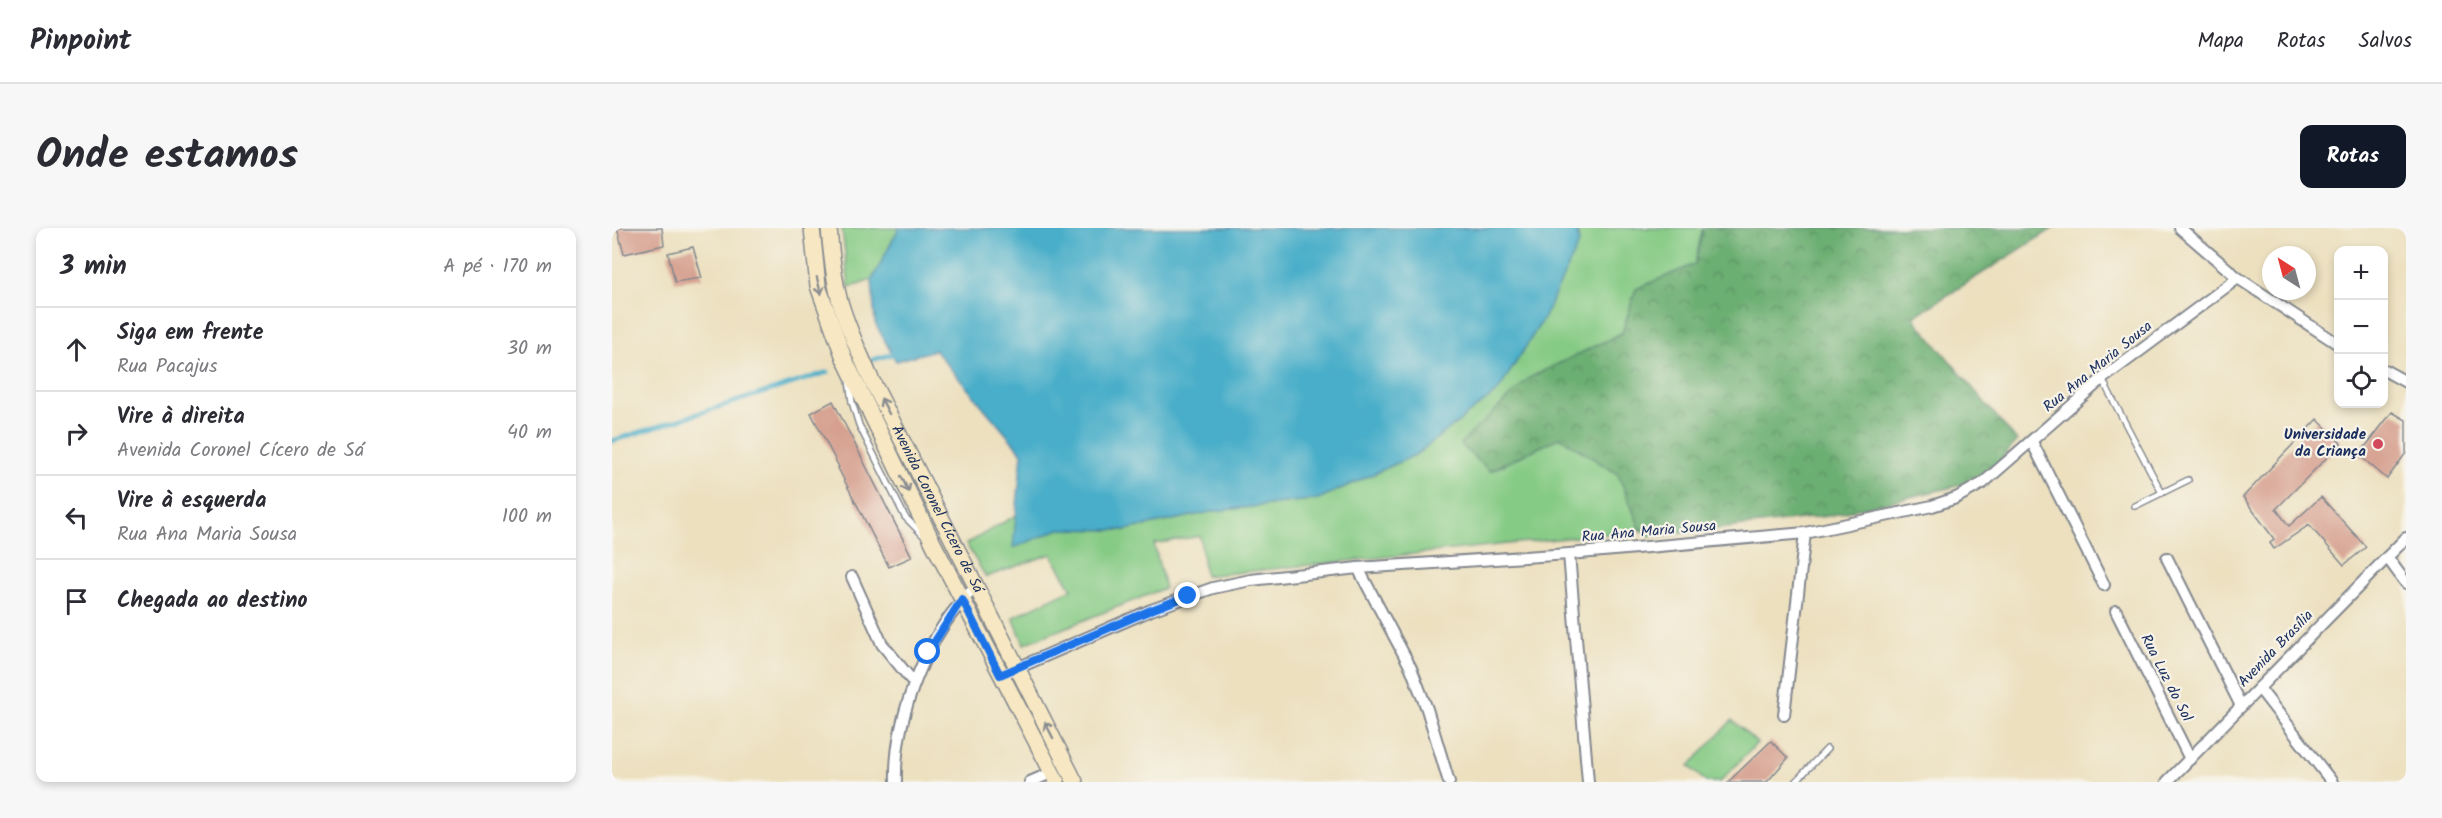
<!DOCTYPE html>
<html lang="pt">
<meta charset="utf-8">
<style>
body{margin:0;font-family:Kalam,sans-serif;background:#f7f7f7;color:#2b2b33}
.controls{position:absolute;right:18px;top:18px;display:grid;overflow:hidden;border-radius:12px;box-shadow:0 3px 9px #0003}
.controls button{width:54px;height:54px;display:grid;place-items:center;padding:0;border:0;border-bottom:2px solid #e1e1e2;background:#fff;color:#2b2b33;font:30px sans-serif}
.compass{position:absolute;left:1650px;top:18px;width:54px;height:54px;border-radius:50%;background:#fff;box-shadow:0 3px 9px #0003;rotate:324deg}
.stop{position:absolute;width:18px;height:18px;margin:-14px;border:4px solid #1a73e8;border-radius:50%;background:#fff}
.stop.end{background:#1a73e8;border-color:#fff;box-shadow:0 2px 6px #0008}
.list{margin:0;padding:0;list-style:none}
h2{display:flex;justify-content:space-between;align-items:center;height:78px;margin:0;padding:0 24px;font-size:26px}
h2 small{font-size:20px;font-weight:400;color:#7c7c81}
.list li{display:grid;grid-template-columns:39px 1fr auto;gap:18px;align-items:center;box-sizing:border-box;height:84px;padding:0 24px;border-top:2px solid #e1e1e2}
.list b{display:block;font-size:22px;white-space:nowrap}
.list p{margin:0;font-size:20px;white-space:nowrap;color:#7c7c81}
.list em{font-size:20px;font-style:normal;color:#7c7c81}
.icon{flex:none;width:33px;height:33px;fill:none;stroke:currentColor;stroke-width:2;stroke-linecap:round;stroke-linejoin:round}
.map{position:relative;flex:none;width:1794px;height:554px;overflow:hidden;border-radius:12px}
header{display:flex;align-items:center;gap:36px;box-sizing:border-box;height:84px;padding:0 30px;background:#fff;border-bottom:2px solid #e1e1e2}
header strong{font-size:28px}
nav{display:flex;gap:33px;margin-inline-start:auto;font-size:21px}
.intro{display:flex;align-items:center;justify-content:space-between;box-sizing:border-box;height:144px;padding:0 36px}
h1{margin:0;font-size:42px}
.button{padding:15px 27px;border-radius:12px;background:#111827;color:#fff;font-size:21px;font-weight:700}
main{display:flex;gap:36px;padding:0 36px}
aside{flex:1;background:#fff;border-radius:12px;box-shadow:0 3px 9px #0003}
.map>svg:first-child{display:block}
</style>
<header>
<strong>Pinpoint</strong>
<nav><a>Mapa</a><a>Rotas</a><a>Salvos</a></nav>
</header>
<div class="intro"><h1>Onde estamos</h1><a class="button">Rotas</a></div>
<main>
<aside>
<h2>3 min<small>A pé · 170 m</small></h2>
<ul class="list">
<li><svg class="icon" aria-label="ahead" viewBox="0 0 24 24"><path d="M12 20V5M6 11l6-6 6 6"/></svg><div><b>Siga em frente</b><p>Rua Pacajus</p></div><em>30 m</em></li>
<li><svg class="icon" aria-label="right" viewBox="0 0 24 24"><path d="M7 20v-9h11M14 6l5 5-5 5"/></svg><div><b>Vire à direita</b><p>Avenida Coronel Cícero de Sá</p></div><em>40 m</em></li>
<li><svg class="icon" aria-label="left" viewBox="0 0 24 24"><path d="M17 20v-9H6M10 6l-5 5 5 5"/></svg><div><b>Vire à esquerda</b><p>Rua Ana Maria Sousa</p></div><em>100 m</em></li>
<li><svg class="icon" aria-label="arrive" viewBox="0 0 24 24"><path d="M6 21V4h12l-3 4 3 4H6"/></svg><div><b>Chegada ao destino</b></div></li>
</ul>
</aside>
<div class="map">
<svg width="1794" height="554" viewBox="0 0 1794 554">
<defs>
<pattern id="forest-crowns" width="20" height="18" patternUnits="userSpaceOnUse" patternTransform="scale(1.5)"><rect width="20" height="18" fill="#6caf72"/><path d="M2 6a3 3 0 1 1 6 0M12 15a3 3 0 1 1 6 0" fill="none" stroke="#588f61"/></pattern>
</defs>
<rect width="100%" height="100%" fill="#f7f3e8"/>
<filter id="ink" filterUnits="userSpaceOnUse"><feTurbulence type="fractalNoise" baseFrequency=".0167" numOctaves="2"/><feDisplacementMap in="SourceGraphic" scale="12" xChannelSelector="R" yChannelSelector="G"/><feConvolveMatrix kernelMatrix="1 2 1 2 8 2 1 2 1" color-interpolation-filters="sRGB"/></filter>
<filter id="wash" filterUnits="userSpaceOnUse"><feTurbulence type="fractalNoise" baseFrequency=".008" numOctaves="4" result="noise"/><feDisplacementMap in="SourceGraphic" scale="24" xChannelSelector="R" yChannelSelector="G"/><feGaussianBlur stdDeviation="1.35" result="paint"/><feColorMatrix in="noise" values="0 0 0 0 0 0 0 0 0 0 0 0 0 0 0 0 0 1.4 0 .05"/><feComposite in="paint" operator="in"/></filter>
<g filter="url(#wash)">
<rect width="100%" height="100%" fill="#ece0bf"/>
<g fill="#86cb85" stroke="#507d72" stroke-width="1.5">
<polygon points="230,0 287,0 260,52 237,60"/>
<polygon points="964,0 1091,0 1083,36 1024,61 1010,105 917,150 879,243 948,209 1006,246 1029,302 593,348 588,308 542,316 553,360 412,416 401,389 460,361 439,326 374,349 354,316 406,286 402,319 447,301 513,302 603,283 706,271 803,227 886,163 931,91 967,15"/>
<polygon points="1120,492 1145,515 1108,554 1094,554 1077,538"/>
</g>
<polygon fill="url(#forest-crowns)" stroke="#446f68" stroke-width="1.5" points="1091,0 1442,0 1301,89 1405,213 1371,252 1216,288 1037,309 1029,302 1006,246 948,209 878,243 848,216 917,150 1010,105 1024,61 1083,36"/>
<polygon fill="#4aaec9" stroke="#326e94" stroke-width="1.5" points="287,0 964,0 967,15 931,91 886,163 803,227 706,271 603,283 513,302 447,301 401,320 410,225 323,122 284,133 263,95 260,52"/>
<g fill="none" stroke-linecap="round" stroke-linejoin="round">
<g stroke="#4aaec9" stroke-width="4.5">
<polyline points="260,132 284,125"/>
<polyline points="0,213 216,144"/>
</g>
</g>
<g id="blocks">
<g fill="#d59e8d">
<polygon points="5,0 50,0 52,17 12,26"/>
<polygon points="81,19 90,50 63,54 56,25"/>
<polygon points="221,173 300,329 277,339 226,240 227,239 199,185"/>
<polygon points="1780,184 1794,192 1794,225 1775,251 1747,227"/>
<polygon points="1705,191 1729,215 1664,281 1677,298 1709,269 1754,319 1732,337 1697,297 1662,321 1658,315 1662,311 1631,269"/>
<polygon points="1159,513 1176,530 1155,554 1116,554"/>
</g>
</g>
</g>
<g filter="url(#ink)">
<use href="#blocks" fill-opacity="0" stroke="#84888e" stroke-width="1.5"/>
<g fill="none" stroke-linecap="round" stroke-linejoin="round">
<g stroke="#84888e" stroke-width="8">
<g id="lane">
<polyline points="1490,151 1550,265"/>
<polyline points="237,153 240,174 247,197 293,289 313,309"/>
<polyline points="1523,278 1576,252"/>
<polyline points="1183,554 1215,521"/>
</g>
</g>
<g stroke="#84888e" stroke-width="14">
<g id="street">
<polyline points="1568,0 1626,50 1726,116"/>
<polyline points="1772,142 1794,154"/>
<polyline points="1420,214 1492,357"/>
<polyline points="957,326 976,554"/>
<polyline points="1775,329 1794,355"/>
<polyline points="1555,330 1629,478"/>
<polyline points="746,340 799,440 815,481 837,554"/>
<polyline points="240,349 270,416 302,455"/>
<polyline points="1504,383 1578,531"/>
<polyline points="389,447 539,382 601,360 639,352 746,340 957,326 1193,305 1320,278 1344,270 1371,255 1490,151 1626,50"/>
<polyline points="1647,460 1720,554"/>
<polyline points="1172,487 1193,305"/>
<path d="M284 554C282 489 316 402 364 359"/>
<polyline points="418,554 439,545"/>
<polyline points="1555,554 1794,310"/>
</g>
</g>
<g stroke="#84888e" stroke-width="18">
<g id="secondary">
<polyline points="200,0 206,58 232,130 322,317 445,554"/>
<path id="s1" d="M217 0C219 24 221 47 227 70 234 97 247 123 258 149L463 554"/>
</g>
</g>
<use href="#lane" stroke="#fff" stroke-width="5"/>
<use href="#street" stroke="#fff" stroke-width="10"/>
<use href="#secondary" stroke="#f7e8c3" stroke-width="15"/>
</g>
<defs><path id="oneway-shaft" d="M-6 0H5M1.5-3L5.5 0L1.5 3" fill="none" stroke-width="1.6" stroke-linecap="round" stroke-linejoin="round" transform="scale(1.5)"/></defs>
<g stroke="#898c90">
<use href="#oneway-shaft" transform="translate(207 58) rotate(76)"/>
<use href="#oneway-shaft" transform="translate(273 178) rotate(-117)"/>
<use href="#oneway-shaft" transform="translate(293 256) rotate(64)"/>
<use href="#oneway-shaft" transform="translate(437 502) rotate(-117)"/>
</g>
</g>
<g fill="none" stroke-linecap="round" stroke-linejoin="round" filter="url(#ink)">
<polyline stroke="#1a73e8" stroke-width="8" points="316,424 350,371 388,447 539,382 576,368"/>
</g>
<circle fill="#d1495b" stroke="#f7f3e8" stroke-width="2" cx="1766" cy="216" r="6"/>
<g text-anchor="middle" dominant-baseline="central" stroke-width="4.5" stroke-linejoin="round" paint-order="stroke">
<g font-size="15" fill="#1b2f5e" stroke="#f7f3e8">
<text transform="translate(1486 139) rotate(-39)">Rua Ana Maria Sousa</text>
<text stroke="none"><textPath href="#s1" startOffset="304">Avenida Coronel Cícero de Sá</textPath></text>
<text transform="translate(1037 304) rotate(-5)">Rua Ana Maria Sousa</text>
<text transform="translate(1664 421) rotate(-46)">Avenida Brasília</text>
<text transform="translate(1554 450) rotate(63)">Rua Luz do Sol</text>
</g>
<g font-size="15" font-weight="bold" fill="#1b2f5e" stroke="#f7f3e8" text-anchor="end">
<text x="1754" y="207">Universidade<tspan x="1754" dy="17">da Criança</tspan></text>
</g>
</g>
</svg>
<div class="controls">
<button>+</button>
<button>−</button>
<button><svg class="icon" aria-label="locate" viewBox="0 0 24 24"><circle cx="12" cy="12" r="6"/><path d="M12 2v4M12 18v4M2 12h4M18 12h4"/></svg></button>
</div>
<svg class="compass" viewBox="-18 -18 36 36"><path d="M0-13l5 13h-10z" fill="#e53935"/><path d="M0 13l5-13h-10z" fill="#7c7c81"/></svg>
<div class="stop" style="left:316px;top:424px"></div>
<div class="stop end" style="left:576px;top:368px"></div>
</div>
</main>
